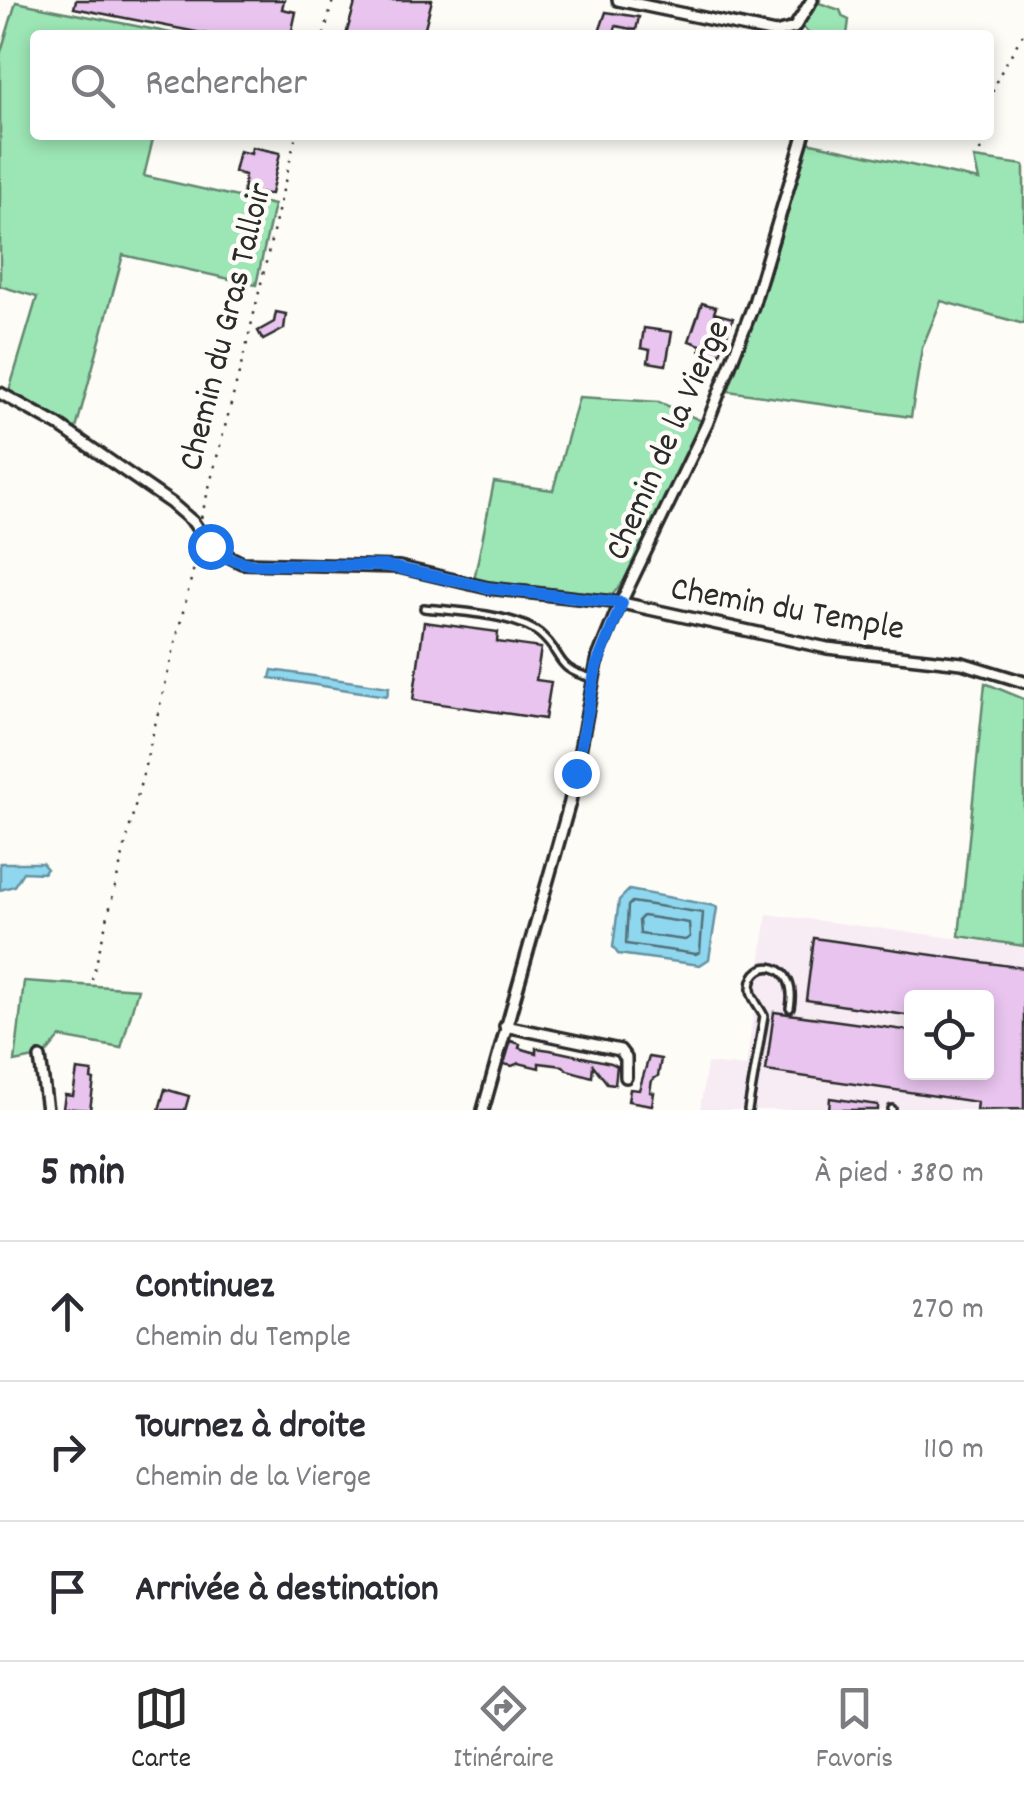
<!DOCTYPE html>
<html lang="fr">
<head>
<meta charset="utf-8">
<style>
  body { margin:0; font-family:Dekko,sans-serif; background:#f2f2f3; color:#2b2b33 }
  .controls { position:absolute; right:30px; bottom:30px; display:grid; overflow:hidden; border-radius:10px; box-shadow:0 5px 15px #0003 }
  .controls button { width:90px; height:90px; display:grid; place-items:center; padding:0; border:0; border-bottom:2px solid #e1e1e2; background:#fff; color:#2b2b33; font:50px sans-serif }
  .stop { position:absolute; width:30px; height:30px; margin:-22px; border:8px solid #1a73e8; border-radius:50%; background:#fff }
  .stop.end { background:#1a73e8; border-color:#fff; box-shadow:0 2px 10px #0008 }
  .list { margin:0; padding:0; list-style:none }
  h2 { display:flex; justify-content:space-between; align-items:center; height:130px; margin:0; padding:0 40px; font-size:42px }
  h2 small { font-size:32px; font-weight:400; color:#7c7c81 }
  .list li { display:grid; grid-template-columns:65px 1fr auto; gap:30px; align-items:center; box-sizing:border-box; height:140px; padding:0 40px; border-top:2px solid #e1e1e2 }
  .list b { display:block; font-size:38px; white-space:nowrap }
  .list p { margin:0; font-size:32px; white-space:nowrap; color:#7c7c81 }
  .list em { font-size:32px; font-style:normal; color:#7c7c81 }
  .icon { flex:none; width:55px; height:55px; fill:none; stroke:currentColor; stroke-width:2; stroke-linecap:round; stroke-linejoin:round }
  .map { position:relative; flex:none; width:1024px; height:1110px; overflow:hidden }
  .search { position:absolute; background:#fff; box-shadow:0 5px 15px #0003; left:30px; right:30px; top:30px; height:110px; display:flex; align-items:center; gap:25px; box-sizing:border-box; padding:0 35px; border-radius:10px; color:#7c7c81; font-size:38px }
  .sheet { height:550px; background:#fff }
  nav { display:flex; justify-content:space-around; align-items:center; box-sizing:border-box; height:140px; border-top:2px solid #e1e1e2; background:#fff; font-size:28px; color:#7c7c81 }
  nav a { display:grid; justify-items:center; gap:5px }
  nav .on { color:#2b2b2b }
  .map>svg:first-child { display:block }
</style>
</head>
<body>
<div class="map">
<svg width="1024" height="1110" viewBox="0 0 1024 1110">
  <rect width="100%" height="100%" fill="#fdfcf7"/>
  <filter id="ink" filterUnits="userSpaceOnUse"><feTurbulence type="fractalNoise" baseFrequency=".01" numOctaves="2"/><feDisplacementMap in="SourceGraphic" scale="20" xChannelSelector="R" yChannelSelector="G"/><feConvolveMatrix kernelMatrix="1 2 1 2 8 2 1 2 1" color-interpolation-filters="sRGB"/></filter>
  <g filter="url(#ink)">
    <path fill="#f7ebf4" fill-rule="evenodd" d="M767 914 1024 947V1110H700L707 1063 746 1067ZM912 998H986V1072H912Z"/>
    <g fill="#9ce5b4" stroke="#648870" stroke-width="2.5">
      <polygon points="808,0 820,0 819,3 840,10 843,17 849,20 847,35 810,35 796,20"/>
      <polygon points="16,2 181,35 35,35 35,135 154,135 144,176 274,205 256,285 123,255 76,429 9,391 37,297 0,286 0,55"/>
      <polygon points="807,142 979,180 974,158 1024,165 1024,324 941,301 922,348 911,417 728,391 769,278"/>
      <polygon points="579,397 659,402 702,421 625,580 612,595 474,580 494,482 553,490"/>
      <polygon points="985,683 1024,699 1024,946 959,936"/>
      <polygon points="24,981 138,989 121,1048 60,1037 44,1056 15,1062"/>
    </g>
    <g fill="#8ed7ef" stroke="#6692a1" stroke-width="2.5">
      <polygon points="272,670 389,687 387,696 270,678"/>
      <polygon points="0,863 42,863 47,869 43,873 23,872 14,886 0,890"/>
      <polygon points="629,890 715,906 717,908 709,959 700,965 618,954 613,947 619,900"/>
    </g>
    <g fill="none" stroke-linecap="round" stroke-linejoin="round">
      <g stroke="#537079" stroke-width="2.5">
        <polygon points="632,902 703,913 700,952 696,954 626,944 628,906"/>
        <polygon points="643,916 689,923 690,937 685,940 640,934 639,920"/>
      </g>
    </g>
    <g fill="#e8c4ee" stroke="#2b2b2b" stroke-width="2.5">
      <polygon points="76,0 284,0 282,9 296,12 291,35 212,35 74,8"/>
      <polygon points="356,0 432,0 423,35 346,35"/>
      <polygon points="606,12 639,17 636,30 616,26 614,33 598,35"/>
      <polygon points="252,147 280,153 271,194 243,193 245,175 234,172 239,151 251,154"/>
      <polygon points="702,303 716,307 714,313 733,318 719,356 700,351 701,345 689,341"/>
      <polygon points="276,312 286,314 284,329 263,340 258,331 274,322"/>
      <polygon points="644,328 672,332 666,365 648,362 650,350 641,348"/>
      <polygon points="424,622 498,632 497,642 541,648 536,680 551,682 545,719 413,700"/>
      <polygon points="814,938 1024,968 1024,1109 976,1110 977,1102 766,1071 774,1012 912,1031 912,1072 986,1072 986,998 912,998 912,1016 806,1000"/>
      <polygon points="511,1041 520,1044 519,1048 536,1053 536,1048 550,1050 611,1063 617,1066 615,1084 607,1083 593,1065 592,1077 567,1070 563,1066 539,1063 539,1068 519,1063 512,1066 504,1064"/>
      <polygon points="649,1057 661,1059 658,1076 652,1080 650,1092 654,1093 652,1105 628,1101 630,1089 639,1090"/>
      <polygon points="77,1070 92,1072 91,1079 94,1080 90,1110 63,1108 65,1095 73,1096"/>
      <polygon points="165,1089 189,1096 185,1110 159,1110"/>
      <polygon points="830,1098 878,1105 878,1110 829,1110"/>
    </g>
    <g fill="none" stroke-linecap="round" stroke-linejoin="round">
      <g stroke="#2b2b2b" stroke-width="12">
        <g id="service">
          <path d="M424 608C456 611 515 614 540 634 565 655 553 669 593 678"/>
          <path d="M748 1110 764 1016C760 1007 750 997 751 987 753 956 799 961 790 1008"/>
          <polyline points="892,1110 892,1109"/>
        </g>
      </g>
      <g stroke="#2b2b2b" stroke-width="16">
        <g id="minor">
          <polyline points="618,0 775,33 794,28 812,0"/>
          <polyline points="0,393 58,425 171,503 193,522 210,547 242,563 399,567 488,588 622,603 827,648 962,663 1024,682"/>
          <polyline points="505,1026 620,1050 626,1058 626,1077"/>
          <polyline points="40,1058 47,1110"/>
          <polyline points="483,1110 570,802 598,657 616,613 707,424 753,306 804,135"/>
        </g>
      </g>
      <g stroke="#2b2b2b" stroke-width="2.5" stroke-dasharray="2.5 8" stroke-linecap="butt">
        <polyline points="324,35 333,0"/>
        <polyline points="989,102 997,79 1024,32"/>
        <polyline points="980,152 983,135"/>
        <polyline points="201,518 247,343 296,135"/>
        <polyline points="92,980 199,547"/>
      </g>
      <use href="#service" stroke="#fdfcf7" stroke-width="5"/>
      <use href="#minor" stroke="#fdfcf7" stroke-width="9"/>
    </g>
  </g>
  <g fill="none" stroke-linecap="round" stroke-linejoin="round" filter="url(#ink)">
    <polyline stroke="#1a73e8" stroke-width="12" points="210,546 228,558 249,564 388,566 488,588 622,603 596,667 576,773"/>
  </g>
  <g text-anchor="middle" stroke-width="9" stroke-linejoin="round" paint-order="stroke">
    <g font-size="35" fill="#2b2b2b" stroke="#fdfcf7">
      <text transform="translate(223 326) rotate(-76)" y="12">Chemin du Gras Talloir</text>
      <text transform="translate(665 439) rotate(-66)" y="12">Chemin de la Vierge</text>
      <text transform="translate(788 606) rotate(10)" y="12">Chemin du Temple</text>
    </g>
  </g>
</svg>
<div class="controls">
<button><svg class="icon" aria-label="locate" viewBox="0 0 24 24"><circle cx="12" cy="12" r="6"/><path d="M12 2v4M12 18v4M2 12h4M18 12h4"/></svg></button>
</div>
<div class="stop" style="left:210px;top:546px"></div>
<div class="stop end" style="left:576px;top:773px"></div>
<div class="search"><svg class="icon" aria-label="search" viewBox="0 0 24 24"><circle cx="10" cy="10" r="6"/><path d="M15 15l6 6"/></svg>Rechercher</div>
</div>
<section class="sheet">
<h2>5 min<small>À pied · 380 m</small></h2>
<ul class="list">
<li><svg class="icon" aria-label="ahead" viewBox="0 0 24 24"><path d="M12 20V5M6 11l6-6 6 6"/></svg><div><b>Continuez</b><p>Chemin du Temple</p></div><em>270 m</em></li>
<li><svg class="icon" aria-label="right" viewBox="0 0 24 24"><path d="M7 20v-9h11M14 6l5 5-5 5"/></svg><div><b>Tournez à droite</b><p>Chemin de la Vierge</p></div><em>110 m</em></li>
<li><svg class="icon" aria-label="arrive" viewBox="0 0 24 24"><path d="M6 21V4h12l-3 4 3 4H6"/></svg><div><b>Arrivée à destination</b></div></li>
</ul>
</section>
<nav>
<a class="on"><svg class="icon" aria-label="map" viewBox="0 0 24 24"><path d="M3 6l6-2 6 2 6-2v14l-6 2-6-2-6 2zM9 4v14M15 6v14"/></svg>Carte</a>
<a><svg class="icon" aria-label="directions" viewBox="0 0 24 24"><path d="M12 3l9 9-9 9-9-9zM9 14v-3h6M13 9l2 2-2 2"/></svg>Itinéraire</a>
<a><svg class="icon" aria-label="saved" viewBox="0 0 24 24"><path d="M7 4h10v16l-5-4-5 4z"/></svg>Favoris</a>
</nav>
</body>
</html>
